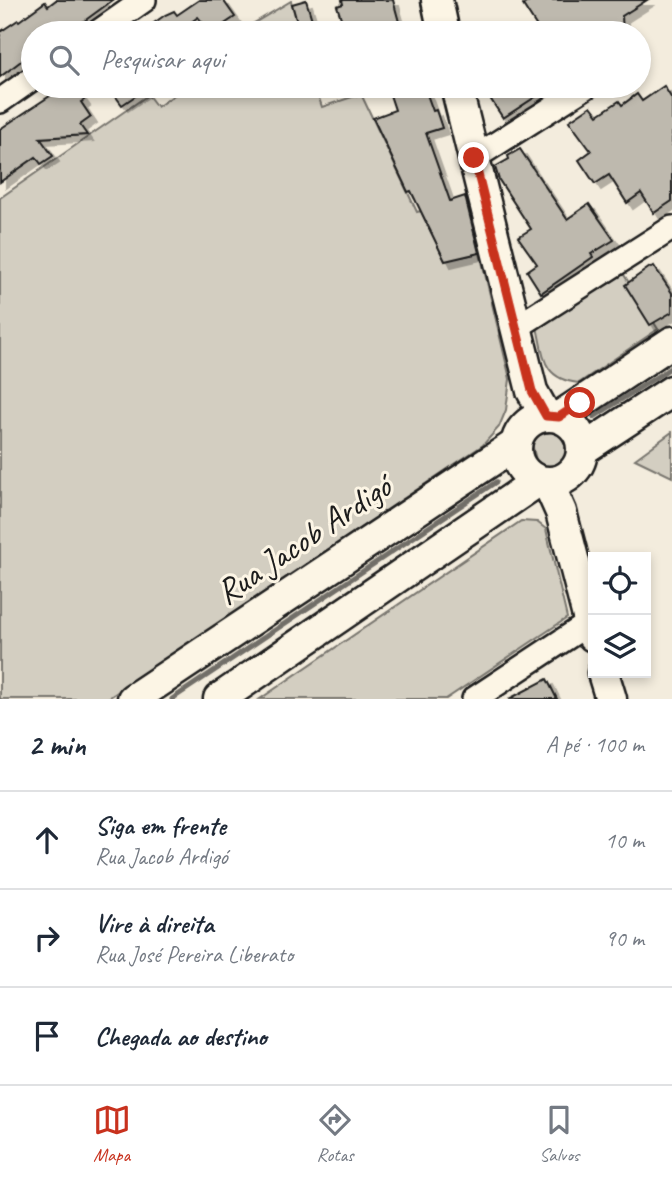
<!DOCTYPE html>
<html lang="pt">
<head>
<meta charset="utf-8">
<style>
  body { margin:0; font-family:Caveat,sans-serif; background:#f2f2f3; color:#1f2937 }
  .controls { position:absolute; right:21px; bottom:21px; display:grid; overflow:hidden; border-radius:0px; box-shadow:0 4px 10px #0003 }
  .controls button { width:63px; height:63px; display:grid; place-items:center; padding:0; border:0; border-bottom:2px solid #e0e1e3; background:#fff; color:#1f2937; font:35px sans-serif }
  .stop { position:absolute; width:21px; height:21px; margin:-16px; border:5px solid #c8321e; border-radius:50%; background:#fff }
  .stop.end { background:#c8321e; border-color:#fff; box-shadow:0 2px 7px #0008 }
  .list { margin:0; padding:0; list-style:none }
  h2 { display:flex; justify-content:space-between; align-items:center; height:91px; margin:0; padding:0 28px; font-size:30px }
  h2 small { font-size:23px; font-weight:400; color:#747a83 }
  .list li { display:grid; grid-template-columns:46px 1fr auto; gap:21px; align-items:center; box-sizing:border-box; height:98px; padding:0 28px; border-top:2px solid #e0e1e3 }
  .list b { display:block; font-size:26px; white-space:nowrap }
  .list p { margin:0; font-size:23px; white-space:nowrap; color:#747a83 }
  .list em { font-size:23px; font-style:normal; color:#747a83 }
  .icon { flex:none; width:38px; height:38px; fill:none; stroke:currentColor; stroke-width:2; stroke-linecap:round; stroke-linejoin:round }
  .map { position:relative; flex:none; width:672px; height:699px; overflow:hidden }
  .search { position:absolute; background:#fff; box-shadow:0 4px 10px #0003; left:21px; right:21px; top:21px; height:77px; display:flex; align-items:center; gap:18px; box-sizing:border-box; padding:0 24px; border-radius:38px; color:#747a83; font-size:26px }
  .sheet { height:385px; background:#fff }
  nav { display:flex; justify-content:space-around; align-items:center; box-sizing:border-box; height:98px; border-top:2px solid #e0e1e3; background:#fff; font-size:19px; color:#747a83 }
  nav a { display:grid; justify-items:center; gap:4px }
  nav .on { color:#c8321e }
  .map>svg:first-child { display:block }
</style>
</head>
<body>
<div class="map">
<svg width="672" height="699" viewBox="0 0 672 699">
  <defs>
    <filter id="shadow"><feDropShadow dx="6" dy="6" stdDeviation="0" flood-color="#0004"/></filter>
  </defs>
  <rect width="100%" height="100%" fill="#f3ecdd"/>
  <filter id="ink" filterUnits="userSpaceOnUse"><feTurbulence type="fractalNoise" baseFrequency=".0143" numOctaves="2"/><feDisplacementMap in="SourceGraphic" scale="14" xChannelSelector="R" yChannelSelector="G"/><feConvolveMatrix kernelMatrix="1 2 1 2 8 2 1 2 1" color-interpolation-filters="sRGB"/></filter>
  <g filter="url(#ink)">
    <g fill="#d3cec1" stroke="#78756e" stroke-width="2">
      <polygon points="291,1 300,33 238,33 244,29"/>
      <polygon points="177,86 315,86 322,107 361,94 417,212 421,211 445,260 480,253 510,379 506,410 499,427 483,445 107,699 0,699 0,198 148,95 157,107 180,91"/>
      <path d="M621 270 658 329 579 383C542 379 544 357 537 327Z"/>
      <polygon points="537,425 562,427 567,455 568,471 554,478 538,468 529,432 533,427"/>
      <polygon points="672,432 672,477 635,459"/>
      <polygon points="521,521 537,522 546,529 567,618 446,699 260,699"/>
    </g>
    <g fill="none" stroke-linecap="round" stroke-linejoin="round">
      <g stroke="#716e68" stroke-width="5">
        <polyline points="594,417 672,367"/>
        <polyline points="172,699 496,482"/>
      </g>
    </g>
    <g fill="#beb9ae" stroke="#1c1c1c" stroke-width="2" filter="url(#shadow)">
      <polygon points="56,0 113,0 72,30 66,23 51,33 33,33 33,52 0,77 0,32 18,20 19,21 45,2 48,6"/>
      <polygon points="199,0 223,0 235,17 211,33 198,17 176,33 140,33 165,15 174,11 177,15"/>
      <polygon points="306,0 316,33 300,33 292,4"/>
      <polygon points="342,0 393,0 402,33 346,33 337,6 343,4"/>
      <polygon points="531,0 647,0 622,16 623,33 541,33 523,5"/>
      <polygon points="65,86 74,86 84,100 81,102 91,117 80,125 87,135 40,138 53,156 41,164 36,157 0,182 0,129"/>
      <polygon points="108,86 150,86 122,105"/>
      <polygon points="387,86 424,86 433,111 436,110 442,128 426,133 450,201 465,196 479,253 445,261 411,191 408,192 373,118 395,110"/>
      <polygon points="482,86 552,86 503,118"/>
      <polygon points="664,86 672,99 672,201 654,213 641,193 627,203 609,175 595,184 579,160 591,151 569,121 591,106 598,115 619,101 622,105 637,94 642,101"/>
      <polygon points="520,149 567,219 589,204 614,240 591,254 593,257 541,293 527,271 537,264 518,237 531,229 499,180 495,167 509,159 508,156"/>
      <polygon points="654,266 672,293 672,312 650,325 625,285 650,267 651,268"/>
      <polygon points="547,679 557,699 509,699"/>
    </g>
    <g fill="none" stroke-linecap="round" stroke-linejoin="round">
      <g stroke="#1c1c1c" stroke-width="28">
        <g id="minor">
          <polyline points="97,33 144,0"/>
          <polyline points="0,101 33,78"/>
          <polyline points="474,158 587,86"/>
          <polyline points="517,327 672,228"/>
          <polyline points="474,699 589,623"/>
        </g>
      </g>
      <g stroke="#1c1c1c" stroke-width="35">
        <g id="major">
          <polyline points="437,0 444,33"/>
          <polyline points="456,86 532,391 546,416"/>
          <circle cx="549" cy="449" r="33"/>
          <polyline points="559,417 672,342"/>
          <polyline points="582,450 672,391"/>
          <polyline points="548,483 561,512 593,636"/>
          <polyline points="603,673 611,699"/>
          <polyline points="133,699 516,444"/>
          <polyline points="219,699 538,481"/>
        </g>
      </g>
      <use href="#minor" stroke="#fcf5e5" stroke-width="23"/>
      <use href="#major" stroke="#fcf5e5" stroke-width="30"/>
    </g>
  </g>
  <g fill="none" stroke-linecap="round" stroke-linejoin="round" filter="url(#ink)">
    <polyline stroke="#c8321e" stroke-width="9" points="474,158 532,391 546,416 559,417 580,403"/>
  </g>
  <g text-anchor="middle" stroke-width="6" stroke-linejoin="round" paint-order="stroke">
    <g font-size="35" fill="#1c1c1c" stroke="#fcf5e5">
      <text transform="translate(303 539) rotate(-34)" y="12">Rua Jacob Ardigó</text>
    </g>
  </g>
</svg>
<div class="controls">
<button><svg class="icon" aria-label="locate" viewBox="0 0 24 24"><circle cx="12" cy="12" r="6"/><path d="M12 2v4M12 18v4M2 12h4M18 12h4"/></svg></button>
<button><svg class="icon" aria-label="layers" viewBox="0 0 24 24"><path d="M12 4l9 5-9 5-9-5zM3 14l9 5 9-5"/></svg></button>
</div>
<div class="stop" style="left:580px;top:403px"></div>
<div class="stop end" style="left:474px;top:158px"></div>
<div class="search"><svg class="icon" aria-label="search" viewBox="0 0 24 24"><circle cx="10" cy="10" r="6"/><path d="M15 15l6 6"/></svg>Pesquisar aqui</div>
</div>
<section class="sheet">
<h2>2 min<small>A pé · 100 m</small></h2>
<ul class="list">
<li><svg class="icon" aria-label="ahead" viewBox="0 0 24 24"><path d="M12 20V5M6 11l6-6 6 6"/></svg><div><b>Siga em frente</b><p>Rua Jacob Ardigó</p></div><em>10 m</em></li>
<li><svg class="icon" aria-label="right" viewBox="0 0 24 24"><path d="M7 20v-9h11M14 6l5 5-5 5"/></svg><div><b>Vire à direita</b><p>Rua José Pereira Liberato</p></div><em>90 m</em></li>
<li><svg class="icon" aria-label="arrive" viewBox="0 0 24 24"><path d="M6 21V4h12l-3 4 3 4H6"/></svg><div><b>Chegada ao destino</b></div></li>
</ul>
</section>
<nav>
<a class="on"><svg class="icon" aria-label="map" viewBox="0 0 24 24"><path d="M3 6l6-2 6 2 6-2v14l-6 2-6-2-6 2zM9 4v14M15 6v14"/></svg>Mapa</a>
<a><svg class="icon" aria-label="directions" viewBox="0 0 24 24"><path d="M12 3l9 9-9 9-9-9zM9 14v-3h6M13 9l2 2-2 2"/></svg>Rotas</a>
<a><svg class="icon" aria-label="saved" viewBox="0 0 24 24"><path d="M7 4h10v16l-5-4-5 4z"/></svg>Salvos</a>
</nav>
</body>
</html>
